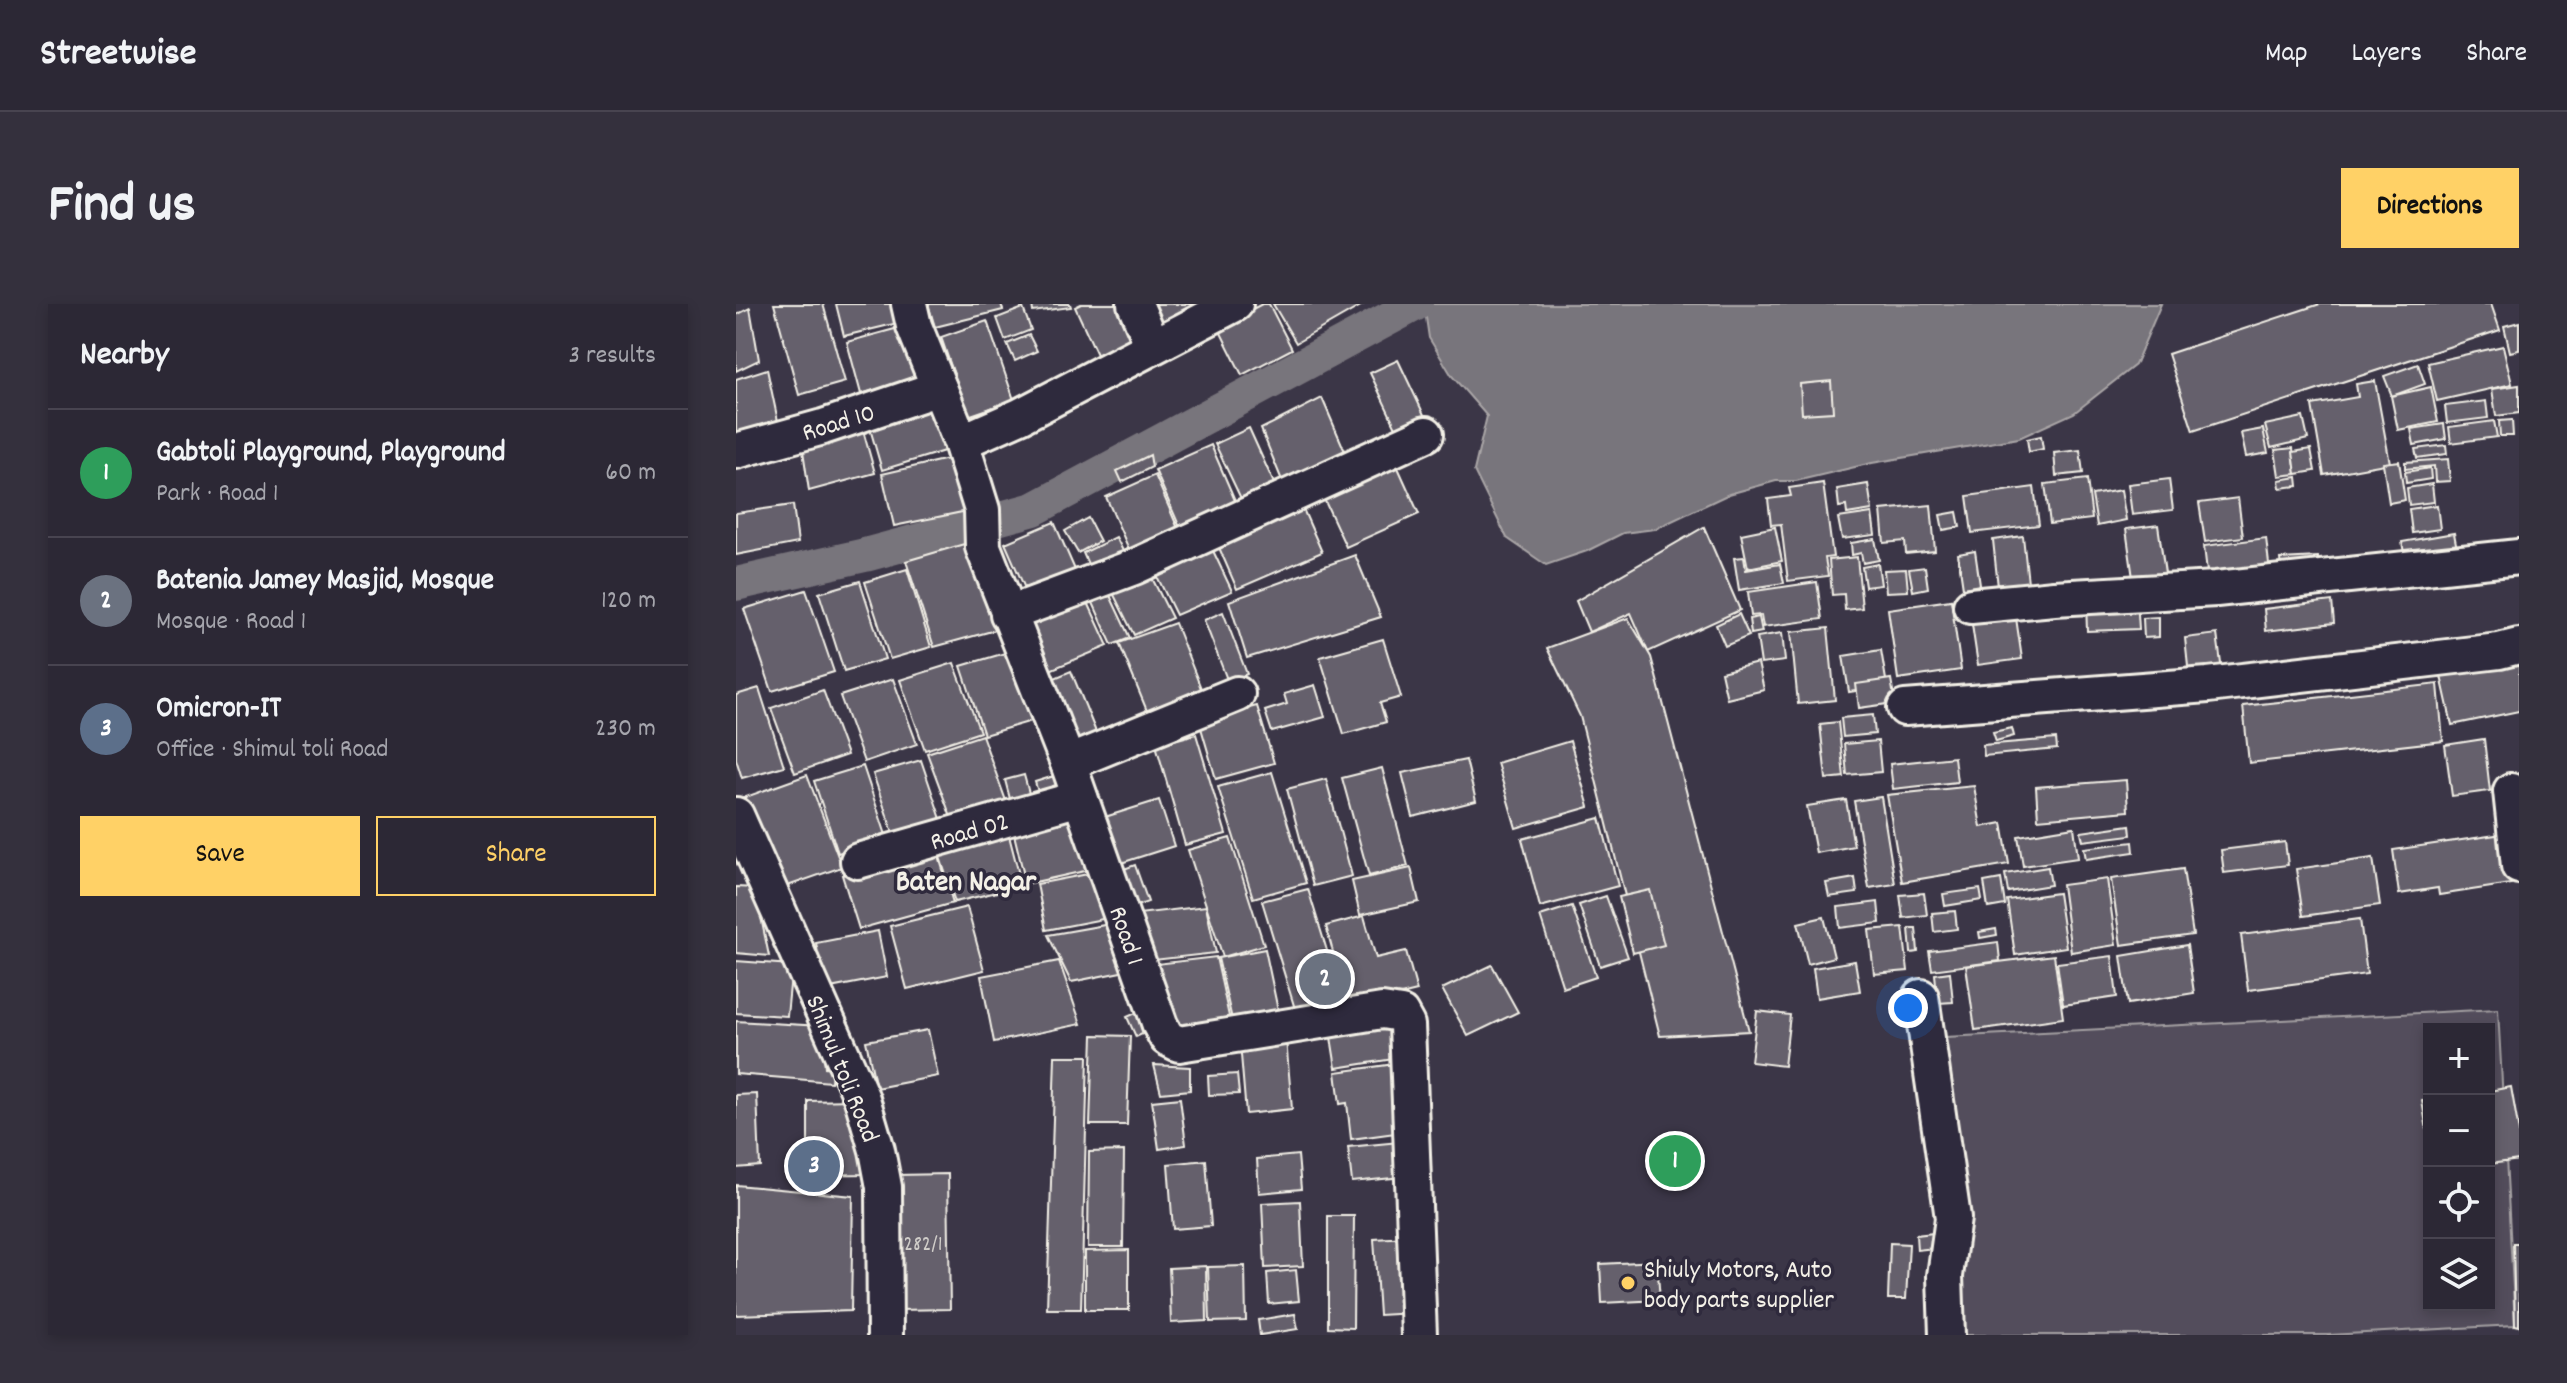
<!DOCTYPE html>
<html lang="en">
<head>
<meta charset="utf-8">
<style>
  body { margin:0; font-family:Dekko,sans-serif; background:#34303d; color:#f1f3f6 }
  .controls { position:absolute; right:24px; bottom:24px; display:grid; overflow:hidden; border-radius:0px; box-shadow:0 4px 12px #0003 }
  .controls button { width:72px; height:72px; display:grid; place-items:center; padding:0; border:0; border-bottom:2px solid #484450; background:#2c2835; color:#f1f3f6; font:40px sans-serif }
  .you { position:absolute; left:1172px; top:704px; width:28px; height:28px; margin:-20px; border:6px solid #fff; border-radius:50%; background:#1a73e8; box-shadow:0 0 0 12px #1a73e833 }
  .badge { display:grid; place-items:center; width:52px; height:52px; border-radius:50%; background:#ffd166; color:#fff; font-size:26px; font-weight:700 }
  .pin { position:absolute; translate:-50% -50%; border:4px solid #fff; box-shadow:0 2px 8px #0006 }
  .list { margin:0; padding:0; list-style:none }
  h2 { display:flex; justify-content:space-between; align-items:center; height:104px; margin:0; padding:0 32px; font-size:34px }
  h2 small { font-size:26px; font-weight:400; color:#a6a6ad }
  .list li { display:grid; grid-template-columns:52px 1fr auto; gap:24px; align-items:center; box-sizing:border-box; height:128px; padding:0 32px; border-top:2px solid #484450 }
  .list b { display:block; font-size:30px; white-space:nowrap }
  .list p { margin:0; font-size:26px; white-space:nowrap; color:#a6a6ad }
  .list em { font-size:26px; font-style:normal; color:#a6a6ad }
  .actions { display:flex; gap:16px; padding:24px 32px }
  .actions a { flex:1; padding:18px 0; border:2px solid #ffd166; border-radius:0px; text-align:center; font-size:28px; color:#ffd166 }
  .actions .main { background:#ffd166; color:#111 }
  .icon { flex:none; width:44px; height:44px; fill:none; stroke:currentColor; stroke-width:2; stroke-linecap:round; stroke-linejoin:round }
  .map { position:relative; flex:none; width:1783px; height:1031px; overflow:hidden; border-radius:0px }
  header { display:flex; align-items:center; gap:48px; box-sizing:border-box; height:112px; padding:0 40px; background:#2c2835; border-bottom:2px solid #484450 }
  header strong { font-size:38px }
  nav { display:flex; gap:44px; margin-inline-start:auto; font-size:28px }
  .intro { display:flex; align-items:center; justify-content:space-between; box-sizing:border-box; height:192px; padding:0 48px }
  h1 { margin:0; font-size:56px }
  .button { padding:20px 36px; border-radius:0px; background:#ffd166; color:#111; font-size:28px; font-weight:700 }
  main { display:flex; gap:48px; padding:0 48px }
  aside { flex:1; background:#2c2835; border-radius:0px; box-shadow:0 4px 12px #0003 }
  .map>svg:first-child { display:block }
</style>
</head>
<body>
<header>
<strong>Streetwise</strong>
<nav><a>Map</a><a>Layers</a><a>Share</a></nav>
</header>
<div class="intro"><h1>Find us</h1><a class="button">Directions</a></div>
<main>
<aside>
<h2>Nearby<small>3 results</small></h2>
<ul class="list">
<li><span class="badge" style="background:#2e9e5b">1</span><div><b>Gabtoli Playground, Playground</b><p>Park · Road 1</p></div><em>60 m</em></li>
<li><span class="badge" style="background:#6b7280">2</span><div><b>Batenia Jamey Masjid, Mosque</b><p>Mosque · Road 1</p></div><em>120 m</em></li>
<li><span class="badge" style="background:#5c6f8a">3</span><div><b>Omicron-IT</b><p>Office · Shimul toli Road</p></div><em>230 m</em></li>
</ul>
<div class="actions"><a class="main">Save</a><a>Share</a></div>
</aside>
<div class="map">
<svg width="1783" height="1031" viewBox="0 0 1783 1031">
  <rect width="100%" height="100%" fill="#3b3647"/>
  <filter id="ink" filterUnits="userSpaceOnUse"><feTurbulence type="fractalNoise" baseFrequency=".0125" numOctaves="2"/><feDisplacementMap in="SourceGraphic" scale="16" xChannelSelector="R" yChannelSelector="G"/><feConvolveMatrix kernelMatrix="1 2 1 2 8 2 1 2 1" color-interpolation-filters="sRGB"/></filter>
  <g filter="url(#ink)">
    <path fill="#534e5c" stroke="#a4a0a2" stroke-width="2" fill-rule="evenodd" d="M1762 705 1779 1021 1592 1031H1205L1190 734ZM1693 725H1753V1001H1693Z"/>
    <polygon fill="#78747b" stroke="#aaa6a7" stroke-width="2" points="688,0 1425,0 1399,61 1338,109 1283,134 1136,159 1060,177 1040,177 993,190 919,225 887,229 851,247 810,261 771,234 738,167 751,112 716,72 693,34"/>
    <g fill="none" stroke-linecap="round" stroke-linejoin="round">
      <polyline stroke="#78747b" stroke-width="34" points="0,280 129,251 298,205 680,0"/>
    </g>
    <g fill="#65616c" stroke="#f4f1e8" stroke-width="2">
      <polygon points="38,0 87,0 109,78 63,91"/>
      <polygon points="100,0 161,0 166,18 108,32"/>
      <polygon points="192,0 265,0 267,6 199,23"/>
      <polygon points="296,0 334,0 335,3 297,8"/>
      <polygon points="345,0 389,0 405,36 363,55 339,3"/>
      <polygon points="409,0 466,0 467,3 416,20"/>
      <polygon points="526,0 533,0 556,45 506,71 482,23"/>
      <polygon points="537,0 628,0 560,39"/>
      <polygon points="1584,0 1755,0 1764,26 1457,127 1432,50"/>
      <polygon points="14,4 23,56 0,67 0,11"/>
      <polygon points="287,4 295,26 269,36 261,14"/>
      <polygon points="251,17 278,96 232,112 205,33"/>
      <polygon points="1783,18 1783,46 1774,48 1768,22"/>
      <polygon points="166,23 181,74 125,90 111,38"/>
      <polygon points="293,31 301,47 279,57 271,40"/>
      <polygon points="1767,42 1776,80 1701,97 1692,59"/>
      <polygon points="662,56 691,117 663,130 634,69"/>
      <polygon points="1682,60 1689,80 1656,92 1648,72"/>
      <polygon points="31,65 43,122 0,131 0,75"/>
      <polygon points="1095,77 1097,108 1066,110 1064,80"/>
      <polygon points="1639,77 1654,159 1588,171 1576,101 1622,93 1620,80"/>
      <polygon points="1783,81 1783,109 1760,112 1756,85"/>
      <polygon points="1695,83 1702,118 1662,126 1655,92"/>
      <polygon points="586,94 611,152 547,179 525,125"/>
      <polygon points="1750,97 1752,114 1711,119 1709,102"/>
      <polygon points="193,102 208,147 146,166 133,121"/>
      <polygon points="1567,113 1572,135 1535,144 1529,121"/>
      <polygon points="1776,116 1777,132 1764,132 1763,117"/>
      <polygon points="1758,117 1761,133 1715,139 1713,123"/>
      <polygon points="1708,120 1710,135 1678,141 1675,125"/>
      <polygon points="126,123 139,169 73,187 66,140"/>
      <polygon points="513,124 541,186 508,201 479,140"/>
      <polygon points="1527,125 1532,149 1510,153 1505,129"/>
      <polygon points="1305,132 1307,145 1293,148 1291,135"/>
      <polygon points="475,141 501,201 445,226 419,166"/>
      <polygon points="1710,141 1711,150 1681,154 1679,145"/>
      <polygon points="1557,144 1560,170 1543,172 1539,146"/>
      <polygon points="1575,145 1579,167 1560,170 1557,148"/>
      <polygon points="1344,146 1347,169 1320,172 1318,149"/>
      <polygon points="414,151 416,163 386,178 381,167"/>
      <polygon points="216,154 232,202 226,208 158,222 146,170"/>
      <polygon points="1712,155 1714,177 1699,178 1698,162 1669,165 1669,158"/>
      <polygon points="1663,157 1669,196 1653,199 1647,159"/>
      <polygon points="660,159 683,210 610,243 587,193"/>
      <polygon points="1694,164 1695,175 1670,179 1669,168"/>
      <polygon points="419,171 444,229 395,250 370,193"/>
      <polygon points="1561,173 1562,182 1544,184 1543,176"/>
      <polygon points="1351,175 1356,215 1314,220 1309,180"/>
      <polygon points="1433,175 1437,206 1396,211 1392,180"/>
      <polygon points="1087,179 1097,253 1089,254 1092,272 1052,277 1045,220 1035,221 1032,195 1055,192 1053,184"/>
      <polygon points="1132,180 1136,206 1111,210 1110,202 1103,203 1101,185"/>
      <polygon points="1696,180 1698,198 1673,201 1671,184"/>
      <polygon points="1298,183 1303,221 1236,229 1231,192"/>
      <polygon points="1385,186 1390,216 1361,222 1356,191"/>
      <polygon points="1502,194 1507,233 1469,238 1463,199"/>
      <polygon points="563,196 586,248 501,285 478,232"/>
      <polygon points="57,201 62,239 0,251 0,209"/>
      <polygon points="1195,201 1199,247 1170,250 1169,237 1148,239 1145,206"/>
      <polygon points="1701,201 1704,225 1676,229 1673,205"/>
      <polygon points="1221,208 1224,223 1207,226 1204,211"/>
      <polygon points="1136,209 1139,231 1106,235 1102,214"/>
      <polygon points="352,214 364,237 342,249 329,227"/>
      <polygon points="318,218 343,275 294,296 269,239"/>
      <polygon points="1422,221 1429,269 1397,274 1390,225"/>
      <polygon points="968,223 1004,306 912,348 895,309 853,328 840,297"/>
      <polygon points="1039,223 1046,257 1012,264 1005,230"/>
      <polygon points="1718,229 1723,256 1671,265 1666,238"/>
      <polygon points="1287,232 1292,279 1262,283 1257,236"/>
      <polygon points="380,233 389,251 355,267 347,249"/>
      <polygon points="1530,234 1535,277 1473,285 1468,242"/>
      <polygon points="1139,235 1143,256 1127,259 1125,249 1116,251 1115,239"/>
      <polygon points="472,236 496,287 440,311 415,260"/>
      <polygon points="235,238 263,325 198,343 170,257"/>
      <polygon points="1239,247 1244,281 1227,284 1222,250"/>
      <polygon points="619,251 645,313 511,354 493,297"/>
      <polygon points="1008,253 1010,266 1044,260 1048,279 1003,286 998,254"/>
      <polygon points="1121,253 1126,304 1109,306 1108,290 1096,291 1093,256"/>
      <polygon points="1582,253 1583,270 1546,273 1544,255"/>
      <polygon points="1142,260 1145,281 1129,283 1126,263"/>
      <polygon points="1189,263 1192,284 1177,287 1173,265"/>
      <polygon points="171,265 195,343 154,355 129,278"/>
      <polygon points="1170,265 1172,287 1150,288 1148,266"/>
      <polygon points="412,266 436,314 398,331 374,283"/>
      <polygon points="124,277 149,355 108,367 83,289"/>
      <polygon points="1081,278 1086,315 1027,323 1025,311 1015,312 1012,288"/>
      <polygon points="371,285 394,334 376,341 354,292"/>
      <polygon points="70,286 98,368 36,387 8,305"/>
      <polygon points="350,294 372,342 314,366 292,318"/>
      <polygon points="1401,295 1403,325 1351,327 1350,298"/>
      <polygon points="1215,296 1225,366 1162,375 1152,305"/>
      <polygon points="1596,297 1598,319 1530,327 1528,305"/>
      <polygon points="1279,307 1286,355 1242,361 1235,314"/>
      <polygon points="487,308 511,370 492,378 468,316"/>
      <polygon points="1003,310 1013,332 989,342 980,321"/>
      <polygon points="1023,313 1026,328 1015,330 1013,315"/>
      <polygon points="1423,313 1423,333 1408,334 1407,314"/>
      <polygon points="892,314 915,353 1013,727 924,732 844,412 811,344"/>
      <polygon points="439,319 466,387 411,407 383,339"/>
      <polygon points="1092,324 1099,396 1062,400 1055,328"/>
      <polygon points="1046,329 1049,357 1025,360 1021,333"/>
      <polygon points="1481,330 1486,367 1453,372 1449,334"/>
      <polygon points="647,335 665,393 644,399 650,418 608,430 584,353"/>
      <polygon points="1145,346 1151,382 1113,388 1107,352"/>
      <polygon points="276,347 299,416 248,431 225,362"/>
      <polygon points="1783,356 1783,407 1716,421 1705,372"/>
      <polygon points="218,359 244,428 189,446 164,376"/>
      <polygon points="1022,359 1028,386 991,395 985,368"/>
      <polygon points="335,367 362,433 336,444 309,378"/>
      <polygon points="157,375 181,440 128,458 104,392"/>
      <polygon points="1155,375 1159,399 1123,404 1120,380"/>
      <polygon points="1702,380 1707,437 1513,459 1507,402"/>
      <polygon points="579,381 589,413 536,428 529,407 551,400 548,390"/>
      <polygon points="23,384 48,462 6,474 0,455 0,391"/>
      <polygon points="87,386 111,451 59,469 35,404"/>
      <polygon points="521,402 538,459 480,475 463,417"/>
      <polygon points="1137,411 1139,430 1107,433 1105,414"/>
      <polygon points="1102,418 1108,473 1090,475 1084,420"/>
      <polygon points="1276,424 1278,432 1260,437 1257,428"/>
      <polygon points="460,430 490,530 449,541 420,441"/>
      <polygon points="246,431 273,505 216,516 191,449"/>
      <polygon points="1320,435 1321,445 1248,452 1247,441"/>
      <polygon points="1748,435 1754,487 1716,492 1709,441"/>
      <polygon points="834,437 853,503 780,524 761,459"/>
      <polygon points="1142,437 1145,468 1111,471 1108,440"/>
      <polygon points="1218,453 1221,478 1157,485 1154,460"/>
      <polygon points="185,456 205,515 157,529 137,470"/>
      <polygon points="730,456 740,497 677,513 666,469"/>
      <polygon points="127,462 151,534 102,549 78,477"/>
      <polygon points="646,464 672,562 633,572 606,474"/>
      <polygon points="331,468 338,491 306,501 299,478"/>
      <polygon points="536,468 570,579 517,594 482,483"/>
      <polygon points="71,471 106,563 43,585 7,494"/>
      <polygon points="288,471 297,504 278,510 269,476"/>
      <polygon points="590,475 616,572 577,582 551,485"/>
      <polygon points="1390,476 1392,507 1302,515 1300,483"/>
      <polygon points="1238,482 1245,523 1266,519 1273,560 1166,578 1151,491"/>
      <polygon points="1145,493 1159,580 1133,584 1118,497"/>
      <polygon points="423,496 438,542 385,559 369,513"/>
      <polygon points="1110,496 1118,542 1080,549 1071,502"/>
      <polygon points="339,508 362,564 290,580 276,522"/>
      <polygon points="864,514 882,582 804,603 786,535"/>
      <polygon points="1394,521 1395,531 1347,537 1345,528"/>
      <polygon points="1338,523 1342,554 1287,562 1282,532"/>
      <polygon points="271,524 286,582 219,598 200,541"/>
      <polygon points="1767,530 1775,580 1703,591 1702,584 1663,590 1657,546"/>
      <polygon points="494,534 528,641 487,653 452,546"/>
      <polygon points="1397,538 1398,548 1350,555 1348,544"/>
      <polygon points="1549,538 1552,561 1488,569 1485,546"/>
      <polygon points="201,546 217,599 123,625 106,571"/>
      <polygon points="1637,554 1644,601 1567,612 1560,565"/>
      <polygon points="399,561 412,598 395,604 382,567"/>
      <polygon points="1312,563 1315,581 1272,588 1269,570"/>
      <polygon points="675,564 683,598 624,611 616,577"/>
      <polygon points="1447,565 1457,631 1385,641 1375,575"/>
      <polygon points="362,568 372,614 310,626 301,580"/>
      <polygon points="1119,574 1121,589 1093,593 1090,579"/>
      <polygon points="1265,575 1269,601 1252,604 1248,578"/>
      <polygon points="1371,575 1380,641 1335,648 1326,581"/>
      <polygon points="0,583 19,584 33,652 0,649"/>
      <polygon points="572,585 609,705 563,718 526,597"/>
      <polygon points="1244,585 1246,596 1209,602 1207,590"/>
      <polygon points="914,586 928,641 897,649 883,593"/>
      <polygon points="1188,589 1191,611 1167,614 1164,591"/>
      <polygon points="1322,589 1330,643 1279,651 1271,596"/>
      <polygon points="870,592 892,653 864,662 843,601"/>
      <polygon points="1142,598 1144,619 1104,624 1102,603"/>
      <polygon points="470,602 480,649 418,656 402,610"/>
      <polygon points="836,602 860,673 827,684 804,612"/>
      <polygon points="231,603 248,666 171,685 154,622"/>
      <polygon points="1219,607 1221,625 1198,628 1196,609"/>
      <polygon points="628,612 640,654 670,647 681,687 612,704 590,622"/>
      <polygon points="1088,613 1098,653 1072,660 1062,619"/>
      <polygon points="1624,615 1631,670 1512,686 1505,631"/>
      <polygon points="380,619 395,666 335,678 312,631"/>
      <polygon points="1167,623 1172,667 1138,670 1133,626"/>
      <polygon points="1173,624 1180,624 1182,648 1175,649"/>
      <polygon points="1260,625 1261,631 1244,634 1243,628"/>
      <polygon points="142,627 151,673 89,685 80,639"/>
      <polygon points="1262,638 1264,657 1196,666 1193,647"/>
      <polygon points="1451,641 1458,689 1392,700 1385,652"/>
      <polygon points="529,645 543,711 497,720 482,654"/>
      <polygon points="1318,651 1327,714 1239,726 1230,662"/>
      <polygon points="1376,652 1381,693 1327,701 1321,659"/>
      <polygon points="480,653 494,717 444,727 420,660"/>
      <polygon points="0,657 56,661 51,712 0,709"/>
      <polygon points="323,657 345,720 258,738 245,672"/>
      <polygon points="1119,657 1124,687 1081,694 1077,664"/>
      <polygon points="756,661 782,708 732,732 706,685"/>
      <polygon points="1214,668 1217,698 1202,699 1199,670"/>
      <polygon points="409,705 417,725 400,733 391,713"/>
      <polygon points="1021,707 1054,711 1048,762 1015,758"/>
      <polygon points="0,717 85,722 89,763 96,764 95,778 0,770"/>
      <polygon points="659,717 664,754 600,764 594,727"/>
      <polygon points="192,726 202,772 140,784 130,737"/>
      <polygon points="357,731 394,732 391,821 354,821"/>
      <polygon points="550,735 556,805 510,810 504,739"/>
      <polygon points="319,752 352,752 345,1005 311,1005"/>
      <polygon points="659,760 667,828 615,835 611,799 604,800 600,768"/>
      <polygon points="418,761 454,763 454,786 425,789"/>
      <polygon points="501,770 503,790 473,791 472,772"/>
      <polygon points="1775,783 1783,828 1783,856 1753,860 1753,787"/>
      <polygon points="21,790 24,862 0,864 0,791"/>
      <polygon points="444,794 450,841 423,845 416,797"/>
      <polygon points="117,796 132,870 72,871 72,797"/>
      <polygon points="1693,796 1693,838 1686,797"/>
      <polygon points="663,838 667,873 616,878 612,843"/>
      <polygon points="388,847 387,943 352,943 353,848"/>
      <polygon points="562,851 565,885 523,889 521,855"/>
      <polygon points="470,856 475,922 437,925 432,860"/>
      <polygon points="212,870 214,1005 162,1006 159,871"/>
      <polygon points="0,881 117,892 115,1007 0,1011"/>
      <polygon points="564,897 567,962 529,964 526,899"/>
      <polygon points="592,912 618,912 617,1024 592,1023"/>
      <polygon points="1206,928 1208,943 1181,946 1180,931"/>
      <polygon points="672,933 677,1009 643,1011 638,935"/>
      <polygon points="1154,939 1173,940 1170,995 1152,995"/>
      <polygon points="1777,939 1783,939 1783,1022 1779,1021"/>
      <polygon points="393,946 393,1006 349,1006 349,947"/>
      <polygon points="921,957 924,996 866,999 864,960"/>
      <polygon points="470,962 471,1017 435,1019 433,964"/>
      <polygon points="509,962 510,1017 474,1018 472,963"/>
      <polygon points="560,966 563,997 533,1000 531,969"/>
      <polygon points="559,1010 562,1025 524,1031 522,1016"/>
    </g>
    <g fill="none" stroke-linecap="round" stroke-linejoin="round">
      <g stroke="#f4f1e8" stroke-width="40">
        <g id="minor">
          <polyline points="173,0 178,22 225,138 246,206 247,243 332,459 424,721 431,734 443,740 646,707 665,710 671,721 683,1031"/>
          <polyline points="399,0 417,42"/>
          <polyline points="225,138 284,112 499,0"/>
          <polyline points="0,147 87,123 203,84"/>
          <polyline points="1235,302 1318,294 1480,285 1783,253"/>
          <polyline points="272,310 398,263 690,130"/>
          <polyline points="1169,404 1472,381 1763,347 1783,342"/>
          <polyline points="332,459 501,390"/>
          <polyline points="1775,487 1783,562"/>
          <polyline points="0,511 126,795 141,846 148,883 149,1031"/>
          <polyline points="122,557 344,494"/>
          <polyline points="1185,693 1217,914 1209,972 1211,1031"/>
        </g>
      </g>
      <use href="#minor" stroke="#2f2a3d" stroke-width="34"/>
    </g>
  </g>
  <circle fill="#ffd166" stroke="#2f2a3d" stroke-width="3" cx="892" cy="979" r="8"/>
  <g text-anchor="middle" stroke-width="7" stroke-linejoin="round" paint-order="stroke">
    <g font-size="22" fill="#d0cdc9">
      <text x="187" y="946">282/1</text>
    </g>
    <g font-size="26" fill="#f4f1e8" stroke="#2f2a3d">
      <text transform="translate(102 117) rotate(-17)" y="9">Road 10</text>
      <text transform="translate(233 526) rotate(-16)" y="9">Road 02</text>
      <text transform="translate(392 631) rotate(71)" y="9">Road 1</text>
      <text transform="translate(108 764) rotate(68)" y="9">Shimul toli Road</text>
    </g>
    <g font-size="26" fill="#f4f1e8" stroke="#2f2a3d" text-anchor="start">
      <text x="908" y="973">Shiuly Motors, Auto<tspan x="908" dy="30">body parts supplier</tspan></text>
    </g>
    <g font-size="30" font-weight="bold" fill="#f4f1e8" stroke="#2f2a3d">
      <text x="230" y="586">Baten Nagar</text>
    </g>
  </g>
</svg>
<div class="controls">
<button>+</button>
<button>−</button>
<button><svg class="icon" aria-label="locate" viewBox="0 0 24 24"><circle cx="12" cy="12" r="6"/><path d="M12 2v4M12 18v4M2 12h4M18 12h4"/></svg></button>
<button><svg class="icon" aria-label="layers" viewBox="0 0 24 24"><path d="M12 4l9 5-9 5-9-5zM3 14l9 5 9-5"/></svg></button>
</div>
<div class="you"></div>
<div class="pin badge" style="left:939px;top:857px;background:#2e9e5b">1</div>
<div class="pin badge" style="left:589px;top:675px;background:#6b7280">2</div>
<div class="pin badge" style="left:78px;top:862px;background:#5c6f8a">3</div>
</div>
</main>
</body>
</html>
